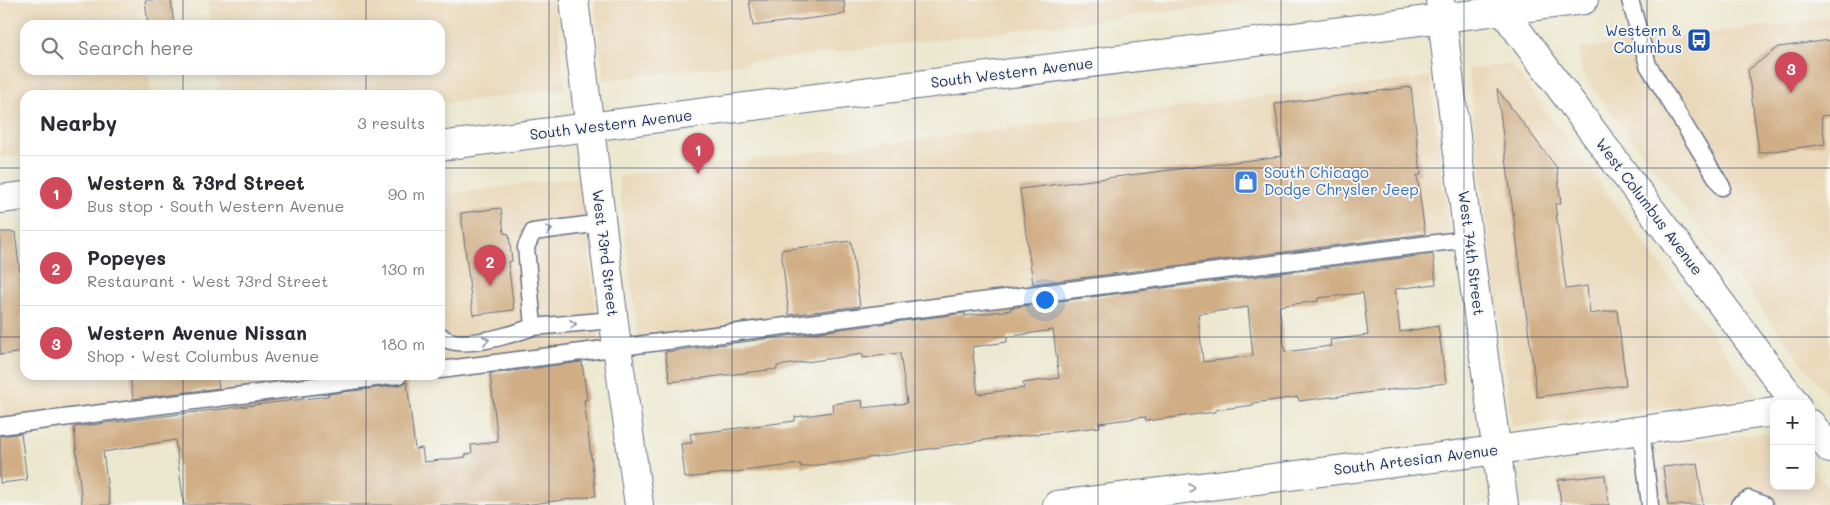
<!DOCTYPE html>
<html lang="en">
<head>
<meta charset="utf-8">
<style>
  body { margin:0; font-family:Mali,sans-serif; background:#f2f2f3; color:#2b2b33 }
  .controls { position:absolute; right:15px; bottom:15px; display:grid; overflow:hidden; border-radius:10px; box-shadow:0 2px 12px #0003 }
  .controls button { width:45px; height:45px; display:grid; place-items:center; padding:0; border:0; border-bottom:1px solid #e1e1e2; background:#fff; color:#2b2b33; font:25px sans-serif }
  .you { position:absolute; left:1044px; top:299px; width:18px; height:18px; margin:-12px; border:4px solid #fff; border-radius:50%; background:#1a73e8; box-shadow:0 0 0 8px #1a73e833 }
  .badge { display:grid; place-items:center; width:32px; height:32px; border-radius:50%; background:#d1495b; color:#fff; font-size:16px; font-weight:700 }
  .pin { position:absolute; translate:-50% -41px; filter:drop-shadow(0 1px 2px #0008) }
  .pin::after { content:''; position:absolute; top:26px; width:18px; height:15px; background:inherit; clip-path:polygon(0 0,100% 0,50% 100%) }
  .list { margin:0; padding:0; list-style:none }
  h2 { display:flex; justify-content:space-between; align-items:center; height:65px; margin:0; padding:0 20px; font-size:21px }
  h2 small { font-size:16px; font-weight:400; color:#7c7c81 }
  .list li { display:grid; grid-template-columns:32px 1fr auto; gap:15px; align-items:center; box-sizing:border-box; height:75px; padding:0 20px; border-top:1px solid #e1e1e2 }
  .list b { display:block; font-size:19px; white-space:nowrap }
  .list p { margin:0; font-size:16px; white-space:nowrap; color:#7c7c81 }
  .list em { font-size:16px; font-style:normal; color:#7c7c81 }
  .icon { flex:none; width:28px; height:28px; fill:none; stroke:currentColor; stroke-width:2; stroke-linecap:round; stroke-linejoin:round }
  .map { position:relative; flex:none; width:1830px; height:505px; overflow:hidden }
  .search { position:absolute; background:#fff; box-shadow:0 2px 12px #0003; left:20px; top:20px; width:425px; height:55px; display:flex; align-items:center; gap:12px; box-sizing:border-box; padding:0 18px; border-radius:15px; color:#7c7c81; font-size:19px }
  .panel { position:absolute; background:#fff; box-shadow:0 2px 12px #0003; left:20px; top:90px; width:425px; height:290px; border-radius:15px }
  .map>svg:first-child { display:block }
</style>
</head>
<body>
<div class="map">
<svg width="1830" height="505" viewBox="0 0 1830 505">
  <rect width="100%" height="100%" fill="#f6f6f2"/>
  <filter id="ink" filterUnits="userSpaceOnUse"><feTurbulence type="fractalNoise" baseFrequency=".02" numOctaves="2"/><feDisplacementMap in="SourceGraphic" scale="10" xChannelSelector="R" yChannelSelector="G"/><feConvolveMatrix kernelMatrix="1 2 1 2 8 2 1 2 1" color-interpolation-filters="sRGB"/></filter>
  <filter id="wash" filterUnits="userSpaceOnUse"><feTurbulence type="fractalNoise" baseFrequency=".0096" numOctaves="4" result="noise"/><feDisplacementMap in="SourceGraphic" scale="20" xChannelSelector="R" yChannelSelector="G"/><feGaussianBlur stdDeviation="1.12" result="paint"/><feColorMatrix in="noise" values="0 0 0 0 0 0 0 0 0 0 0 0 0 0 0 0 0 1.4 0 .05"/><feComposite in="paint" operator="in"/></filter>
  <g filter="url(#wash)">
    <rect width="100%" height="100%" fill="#ece8d0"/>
    <g fill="#ead8ba">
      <polygon points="0,0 139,0 142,25 25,25 25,70 148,70 151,95 25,95 25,155 0,158"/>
      <polygon points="208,0 556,0 565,89 440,104 440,95 219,95 216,70 440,70 440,25 211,25"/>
      <polygon points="595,0 1263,0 604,80"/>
      <polygon points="1830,18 1830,399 1582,74 1579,49"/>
      <polygon points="1511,64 1758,396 1512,427 1468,69"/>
      <polygon points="1430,77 1450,241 639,345 618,176"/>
      <polygon points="580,177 600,349 440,370 440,195"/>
      <polygon points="25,247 25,375 399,375 0,426 0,251"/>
      <polygon points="1774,432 1774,486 1811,486 1811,466 1830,491 1830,505 1650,505 1643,448"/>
    </g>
    <g id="blocks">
      <g fill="#d0ad84" fill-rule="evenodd">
        <polygon points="145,0 171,0 174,25 148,25"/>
        <polygon points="749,0 844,0 845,14 753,26"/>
        <polygon points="1830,40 1830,115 1821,116 1825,144 1759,153 1748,70 1779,47"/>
        <polygon points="1411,87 1421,175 1417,175 1425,234 1033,284 1020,189 1282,156 1275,104"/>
        <polygon points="1497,89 1557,168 1561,204 1555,204 1566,289 1587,286 1590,314 1617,310 1626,385 1537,397"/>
        <polygon points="501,208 504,233 509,234 512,261 508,262 514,310 473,315 461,213"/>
        <polygon points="0,232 15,232 25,316 20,317 25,352 0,355"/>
        <polygon points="851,241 860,306 789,315 781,250"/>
        <path d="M1433 254 1436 284 1395 289 1400 332 1438 326 1446 383 1299 401 1298 397 1253 403 1254 405 1215 410V412L1146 421 1145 417 1099 423 1100 427 992 439 843 462 801 467V464L685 478 681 444 692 443 690 434 795 421V417L833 412 832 404 862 400 863 408 907 403 900 353 863 358V354L777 366V369L670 382 665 352 965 313V316L1011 310 1010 308 1036 304ZM1363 293 1368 335 1330 340 1331 346 1285 352 1279 306 1318 301V298ZM1248 307 1253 356 1203 362 1198 314ZM1053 330 1059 378 1023 383 1024 388 978 394 972 347 1007 342V337Z"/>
        <polygon points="582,362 587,400 584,400 596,496 523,505 184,505 175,440 103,452 110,505 82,505 74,427 328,396 328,394 400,385 407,382 415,449 422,448 424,462 466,457 465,455 472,453 471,445 498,442 490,374"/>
        <polygon points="130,375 217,375 219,388 133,399"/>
        <polygon points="21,433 27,480 0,483 0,436"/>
        <polygon points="1697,463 1703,505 1668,505 1663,467"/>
        <polygon points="1605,475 1609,505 1561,505 1558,480"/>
      </g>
    </g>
  </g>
  <g filter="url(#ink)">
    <use href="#blocks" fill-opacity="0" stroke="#647086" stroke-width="1"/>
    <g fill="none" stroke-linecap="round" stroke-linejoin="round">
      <g stroke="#647086" stroke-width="19">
        <g id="service">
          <polyline points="1630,0 1648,65 1722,187"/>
          <polyline points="533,327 613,320"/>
          <path d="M440 335C456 353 513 334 533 327L526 247 533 232 601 223"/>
          <polyline points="440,370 1468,239"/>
          <polyline points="0,426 399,375"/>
          <polyline points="1641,429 1650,505"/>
          <polyline points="1739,505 1749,499 1764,505"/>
        </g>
      </g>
      <g stroke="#647086" stroke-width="30">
        <g id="minor">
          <polyline points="574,0 617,347 639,505"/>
          <polyline points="1440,0 1468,239 1504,505"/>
          <polyline points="1057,505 1497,450 1774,412"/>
        </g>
      </g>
      <g stroke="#647086" stroke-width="30">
        <g id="secondary">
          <polyline points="1503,11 1796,404"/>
          <polyline points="440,146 1584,0"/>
          <polyline points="0,199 25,196"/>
          <polyline points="1811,424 1830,449"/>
        </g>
      </g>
      <use href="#service" stroke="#fff" stroke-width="16"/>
      <use href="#minor" stroke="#fff" stroke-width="28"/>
      <use href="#secondary" stroke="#fff" stroke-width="28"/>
    </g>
    <defs><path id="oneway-chevron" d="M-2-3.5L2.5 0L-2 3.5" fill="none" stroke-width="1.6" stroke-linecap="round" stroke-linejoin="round" transform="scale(1.25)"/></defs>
    <g stroke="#8d97ae">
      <use href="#oneway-chevron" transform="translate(549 230) rotate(-7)"/>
      <use href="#oneway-chevron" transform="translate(573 324) rotate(-5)"/>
      <use href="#oneway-chevron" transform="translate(486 340) rotate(-8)"/>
      <use href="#oneway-chevron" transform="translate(1192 488) rotate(-7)"/>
    </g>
  </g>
  <path fill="none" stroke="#1b2f5e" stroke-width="1" stroke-opacity="0.55" d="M183 0V25M366 0V25M549 0V505M732 0V505M915 0V505M1098 0V505M1281 0V505M1464 0V505M1647 0V505M183 70V95M366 70V95M0 168H25M440 168H1830M0 337H25M440 337H1830M183 375V505M366 375V505"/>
  <defs>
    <g id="bus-square" transform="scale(1.25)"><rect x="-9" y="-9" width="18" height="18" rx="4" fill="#1a4fb4" stroke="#f6f6f2"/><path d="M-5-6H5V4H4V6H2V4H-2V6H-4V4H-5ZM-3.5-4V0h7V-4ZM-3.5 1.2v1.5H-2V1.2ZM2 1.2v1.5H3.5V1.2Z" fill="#fff"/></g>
    <g id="shop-square" transform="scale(1.25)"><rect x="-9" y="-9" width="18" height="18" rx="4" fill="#3f7fe0" stroke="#f6f6f2"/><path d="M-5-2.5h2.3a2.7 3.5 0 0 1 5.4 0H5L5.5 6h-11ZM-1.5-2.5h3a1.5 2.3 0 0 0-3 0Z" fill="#fff"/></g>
  </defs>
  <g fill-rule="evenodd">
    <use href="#bus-square" x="1699" y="40"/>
    <use href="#shop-square" x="1246" y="182"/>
  </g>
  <g text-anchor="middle" stroke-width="4" stroke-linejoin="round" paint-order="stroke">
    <g font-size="15" fill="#164399" stroke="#f6f6f2" text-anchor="end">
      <text x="1682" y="36">Western &amp;<tspan x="1682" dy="17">Columbus</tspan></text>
    </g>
    <g font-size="15" fill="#1b2f5e" stroke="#f6f6f2">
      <text transform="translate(1012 73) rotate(-7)" y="5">South Western Avenue</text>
      <text transform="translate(611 125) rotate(-7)" y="5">South Western Avenue</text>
      <text transform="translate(1649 207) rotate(53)" y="5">West Columbus Avenue</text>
      <text transform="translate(605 253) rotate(83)" y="5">West 73rd Street</text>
      <text transform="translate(1471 253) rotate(83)" y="5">West 74th Street</text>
      <text transform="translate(1416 460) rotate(-7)" y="5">South Artesian Avenue</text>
    </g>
    <g font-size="15" fill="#366cbe" stroke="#f6f6f2" text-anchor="start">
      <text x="1264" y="178">South Chicago<tspan x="1264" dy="17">Dodge Chrysler Jeep</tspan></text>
    </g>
  </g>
</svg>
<div class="controls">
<button>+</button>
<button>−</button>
</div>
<div class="you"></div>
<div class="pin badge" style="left:698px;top:174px">1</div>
<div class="pin badge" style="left:490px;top:286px">2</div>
<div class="pin badge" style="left:1791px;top:93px">3</div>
<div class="search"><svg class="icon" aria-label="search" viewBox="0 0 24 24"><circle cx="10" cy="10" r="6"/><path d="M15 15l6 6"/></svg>Search here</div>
<section class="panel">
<h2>Nearby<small>3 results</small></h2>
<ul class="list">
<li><span class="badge">1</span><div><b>Western &amp; 73rd Street</b><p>Bus stop · South Western Avenue</p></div><em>90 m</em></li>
<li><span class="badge">2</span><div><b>Popeyes</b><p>Restaurant · West 73rd Street</p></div><em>130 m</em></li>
<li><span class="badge">3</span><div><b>Western Avenue Nissan</b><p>Shop · West Columbus Avenue</p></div><em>180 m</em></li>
</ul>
</section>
</div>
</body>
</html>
